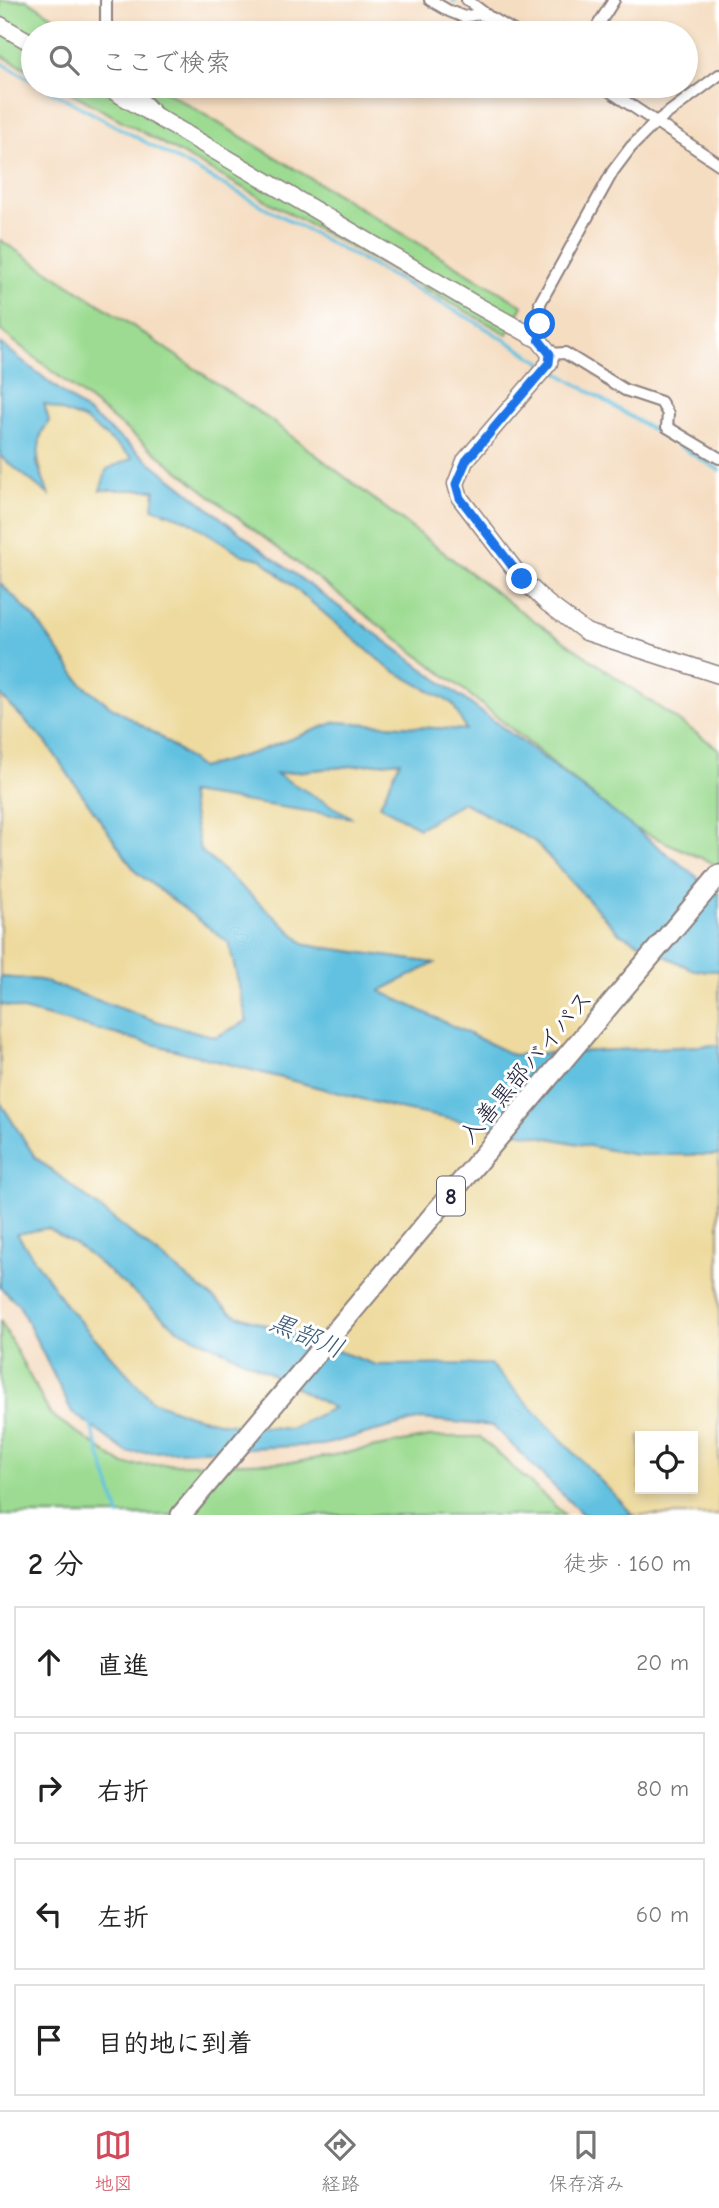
<!DOCTYPE html>
<html lang="ja">
<head>
<meta charset="utf-8">
<style>
  body { margin:0; font-family:"Comic Neue","Klee One",sans-serif; background:#f6f6f6; color:#222 }
  .controls { position:absolute; right:21px; bottom:21px; display:grid; overflow:hidden; border-radius:0px; box-shadow:0 4px 10px #0003 }
  .controls button { width:63px; height:63px; display:grid; place-items:center; padding:0; border:0; border-bottom:2px solid #e0e0e0; background:#fff; color:#222; font:35px sans-serif }
  .stop { position:absolute; width:21px; height:21px; margin:-16px; border:5px solid #1a73e8; border-radius:50%; background:#fff }
  .stop.end { background:#1a73e8; border-color:#fff; box-shadow:0 2px 7px #0008 }
  .list { margin:0; padding:0; list-style:none }
  h2 { display:flex; justify-content:space-between; align-items:center; height:91px; margin:0; padding:0 28px; font-size:30px }
  h2 small { font-size:23px; font-weight:400; color:#767676 }
  .list li { display:grid; grid-template-columns:46px 1fr auto; gap:21px; align-items:center; box-sizing:border-box; height:112px; margin:0 14px 14px; padding:0 14px; border:2px solid #e0e0e0; border-radius:0px }
  .list b { display:block; font-size:26px; white-space:nowrap }
  .list em { font-size:23px; font-style:normal; color:#767676 }
  .icon { flex:none; width:38px; height:38px; fill:none; stroke:currentColor; stroke-width:2; stroke-linecap:round; stroke-linejoin:round }
  .map { position:relative; flex:none; width:719px; height:1515px; overflow:hidden }
  .search { position:absolute; background:#fff; box-shadow:0 4px 10px #0003; left:21px; right:21px; top:21px; height:77px; display:flex; align-items:center; gap:18px; box-sizing:border-box; padding:0 24px; border-radius:38px; color:#767676; font-size:26px }
  .sheet { height:595px; background:#fff }
  nav { display:flex; justify-content:space-around; align-items:center; box-sizing:border-box; height:98px; border-top:2px solid #e0e0e0; background:#fff; font-size:19px; color:#767676 }
  nav a { display:grid; justify-items:center; gap:4px }
  nav .on { color:#d1495b }
  .map>svg:first-child { display:block }
</style>
</head>
<body>
<div class="map">
<svg width="719" height="1515" viewBox="0 0 719 1515">
  <rect width="100%" height="100%" fill="#fff"/>
  <filter id="ink" filterUnits="userSpaceOnUse"><feTurbulence type="fractalNoise" baseFrequency=".0143" numOctaves="2"/><feDisplacementMap in="SourceGraphic" scale="14" xChannelSelector="R" yChannelSelector="G"/><feConvolveMatrix kernelMatrix="1 2 1 2 8 2 1 2 1" color-interpolation-filters="sRGB"/></filter>
  <filter id="wash" filterUnits="userSpaceOnUse"><feTurbulence type="fractalNoise" baseFrequency=".00686" numOctaves="4" result="noise"/><feDisplacementMap in="SourceGraphic" scale="28" xChannelSelector="R" yChannelSelector="G"/><feGaussianBlur stdDeviation="1.57" result="paint"/><feColorMatrix in="noise" values="0 0 0 0 0 0 0 0 0 0 0 0 0 0 0 0 0 1.4 0 .05"/><feComposite in="paint" operator="in"/></filter>
  <g filter="url(#wash)">
    <rect width="100%" height="100%" fill="#f5ddc1"/>
    <g fill="#9cdb91" stroke="#5f7e66" stroke-width="2">
      <polygon points="0,0 27,0 80,33 33,33 33,72 0,55"/>
      <polygon points="59,86 157,86 523,306 507,334"/>
      <polygon points="0,240 124,320 273,422 515,607 719,749 719,866 631,827 464,690 250,527 0,330"/>
      <polygon points="0,1320 50,1414 124,1465 297,1462 429,1437 480,1437 565,1515 0,1515"/>
    </g>
    <g fill="#eeda9e" stroke="#887e6c" stroke-width="2" fill-rule="evenodd">
      <path d="M44 403 85 420 134 458 155 490 153 508 187 520 243 555 261 559 387 667 453 704 467 730 336 722 253 753 201 768 159 736 110 706 82 684 34 617 0 583V456L48 494C40 465 29 451 49 421Z"/>
      <polygon points="0,695 46,742 136,872 229,943 247,1021 216,1037 162,1023 40,980 0,977"/>
      <polygon points="401,761 380,805 419,828 463,802 534,841 619,933 693,970 719,971 719,1045 513,1055 379,991 434,963 306,945 200,850 189,792 350,817 275,774"/>
      <path d="M0 1004 404 1110 636 1155H719V1515H633L490 1365H376L232 1313 35 1157 0 1102ZM640 1436H693V1489H640Z"/>
      <polygon points="47,1228 82,1249 177,1329 253,1364 334,1408 290,1429 222,1423 189,1415 152,1401 67,1307 16,1234"/>
    </g>
    <g fill="#62c1e0" stroke="#42728e" stroke-width="2" fill-rule="evenodd">
      <polygon points="0,343 254,544 529,747 719,894 719,971 693,970 619,933 534,841 463,802 419,828 380,805 400,761 276,774 353,818 189,793 200,850 306,945 435,963 380,991 513,1055 719,1045 719,1155 636,1155 404,1110 0,1004 0,977 40,980 162,1023 216,1037 247,1021 229,943 136,872 46,742 0,695 0,583 34,617 82,684 110,706 159,736 201,768 253,753 336,722 466,730 453,704 387,667 261,559 243,555 187,520 153,508 155,490 100,490 107,469 133,458 85,420 44,404 49,421 41,433 37,463 49,495 0,456"/>
      <path d="M0 1102 35 1157 232 1313 376 1365 490 1364 633 1515H583L493 1426 421 1419 323 1445 128 1453 72 1412 19 1305 0 1287ZM48 1228 82 1249 177 1329 253 1364 333 1408 290 1429 222 1423 189 1415 152 1401 67 1307 17 1234Z"/>
    </g>
    <g fill="none" stroke-linecap="round" stroke-linejoin="round">
      <g stroke="#62c1e0" stroke-width="3.5">
        <polyline points="453,0 455,2"/>
        <polyline points="0,62 33,81"/>
        <polyline points="42,86 474,321 544,364"/>
        <polyline points="550,368 719,470"/>
        <polyline points="90,1423 119,1515"/>
      </g>
    </g>
  </g>
  <g filter="url(#ink)">
    <g fill="none" stroke-linecap="round" stroke-linejoin="round">
      <g stroke="#8c807e" stroke-width="14">
        <g id="street">
          <polyline points="106,0 106,22 109,33"/>
          <polyline points="430,0 449,11 464,17 478,14 492,18 517,33"/>
          <polyline points="467,0 487,15"/>
          <polyline points="593,33 614,0"/>
          <polyline points="134,86 140,96 154,110"/>
          <polyline points="602,86 719,164"/>
          <polyline points="539,340 540,303 613,171 631,147 656,122 719,75"/>
          <polyline points="550,354 565,353 625,390 661,402 668,414 667,427 719,458"/>
        </g>
      </g>
      <g stroke="#8c807e" stroke-width="19">
        <g id="secondary">
          <polyline points="0,25 33,44"/>
          <polyline points="105,86 471,302 539,340 550,354 549,363 465,461 456,484 460,498 522,579 547,603 586,632 719,675"/>
        </g>
      </g>
      <g stroke="#8c807e" stroke-width="23">
        <polyline id="highway" points="181,1515 719,875"/>
      </g>
      <use href="#street" stroke="#fff" stroke-width="10"/>
      <use href="#secondary" stroke="#fff" stroke-width="16"/>
      <use href="#highway" stroke="#fff" stroke-width="19"/>
    </g>
  </g>
  <g fill="none" stroke-linecap="round" stroke-linejoin="round" filter="url(#ink)">
    <polyline stroke="#1a73e8" stroke-width="9" points="522,579 460,498 456,484 466,461 549,363 550,354 539,340 540,324"/>
  </g>
  <g text-anchor="middle" stroke-width="6" stroke-linejoin="round" paint-order="stroke">
    <rect fill="#fff" stroke="#646476" stroke-width="2" x="437" y="1176.5" width="28" height="39" rx="5"/>
    <g font-size="23" font-weight="bold" fill="#22223b">
      <text x="451" y="1204">8</text>
    </g>
    <g font-size="24" fill="#22223b" stroke="#fff">
      <text transform="translate(526 1067) rotate(-50)" y="8">入善黒部バイパス</text>
    </g>
    <g font-size="26" font-style="italic" fill="#385a75" stroke="#fff">
      <text transform="translate(307 1335) rotate(23)" y="9">黒部川</text>
    </g>
  </g>
</svg>
<div class="controls">
<button><svg class="icon" aria-label="locate" viewBox="0 0 24 24"><circle cx="12" cy="12" r="6"/><path d="M12 2v4M12 18v4M2 12h4M18 12h4"/></svg></button>
</div>
<div class="stop" style="left:540px;top:324px"></div>
<div class="stop end" style="left:522px;top:579px"></div>
<div class="search"><svg class="icon" aria-label="search" viewBox="0 0 24 24"><circle cx="10" cy="10" r="6"/><path d="M15 15l6 6"/></svg>ここで検索</div>
</div>
<section class="sheet">
<h2>2 分<small>徒歩 · 160 m</small></h2>
<ul class="list">
<li><svg class="icon" aria-label="ahead" viewBox="0 0 24 24"><path d="M12 20V5M6 11l6-6 6 6"/></svg><div><b>直進</b></div><em>20 m</em></li>
<li><svg class="icon" aria-label="right" viewBox="0 0 24 24"><path d="M7 20v-9h11M14 6l5 5-5 5"/></svg><div><b>右折</b></div><em>80 m</em></li>
<li><svg class="icon" aria-label="left" viewBox="0 0 24 24"><path d="M17 20v-9H6M10 6l-5 5 5 5"/></svg><div><b>左折</b></div><em>60 m</em></li>
<li><svg class="icon" aria-label="arrive" viewBox="0 0 24 24"><path d="M6 21V4h12l-3 4 3 4H6"/></svg><div><b>目的地に到着</b></div></li>
</ul>
</section>
<nav>
<a class="on"><svg class="icon" aria-label="map" viewBox="0 0 24 24"><path d="M3 6l6-2 6 2 6-2v14l-6 2-6-2-6 2zM9 4v14M15 6v14"/></svg>地図</a>
<a><svg class="icon" aria-label="directions" viewBox="0 0 24 24"><path d="M12 3l9 9-9 9-9-9zM9 14v-3h6M13 9l2 2-2 2"/></svg>経路</a>
<a><svg class="icon" aria-label="saved" viewBox="0 0 24 24"><path d="M7 4h10v16l-5-4-5 4z"/></svg>保存済み</a>
</nav>
</body>
</html>
